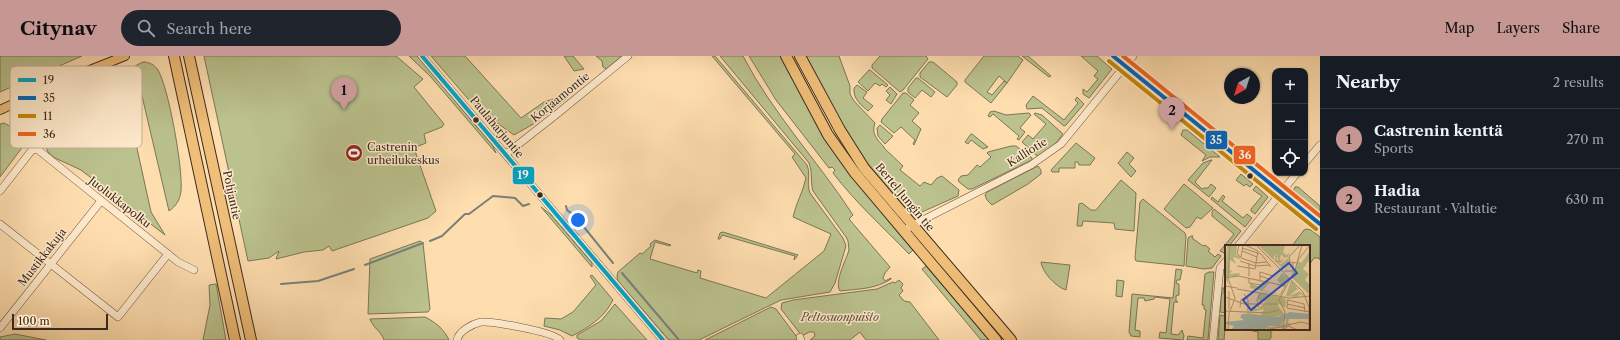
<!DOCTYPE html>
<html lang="en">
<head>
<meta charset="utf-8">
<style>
  body { margin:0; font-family:"Libre Caslon Text",serif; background:#20242c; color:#f1f3f6 }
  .controls { position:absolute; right:12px; top:12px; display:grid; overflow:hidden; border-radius:8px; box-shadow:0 1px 3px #0004 }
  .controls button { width:36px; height:36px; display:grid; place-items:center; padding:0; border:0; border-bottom:1px solid #363941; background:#171b24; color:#f1f3f6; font:20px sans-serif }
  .compass { position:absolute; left:1224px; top:12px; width:36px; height:36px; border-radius:50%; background:#171b24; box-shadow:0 1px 3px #0004; rotate:219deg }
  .scale { position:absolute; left:12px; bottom:10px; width:96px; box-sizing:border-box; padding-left:4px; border:2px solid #3d2a1e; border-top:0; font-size:11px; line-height:14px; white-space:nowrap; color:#3d2a1e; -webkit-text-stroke:3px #fee9cb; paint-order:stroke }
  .you { position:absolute; left:578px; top:164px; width:14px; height:14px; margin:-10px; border:3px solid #fff; border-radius:50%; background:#1a73e8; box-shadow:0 0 0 6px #1a73e833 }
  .badge { display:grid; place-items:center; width:26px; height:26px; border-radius:50%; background:#c59692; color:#111; font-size:13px; font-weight:700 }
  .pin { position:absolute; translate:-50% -33px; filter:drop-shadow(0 1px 2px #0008) }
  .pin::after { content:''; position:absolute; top:21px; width:14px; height:12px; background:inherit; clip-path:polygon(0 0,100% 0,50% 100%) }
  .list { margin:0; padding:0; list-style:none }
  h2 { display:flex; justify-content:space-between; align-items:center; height:52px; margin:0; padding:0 16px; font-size:17px }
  h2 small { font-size:13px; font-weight:400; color:#9ea1a6 }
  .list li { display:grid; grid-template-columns:26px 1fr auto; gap:12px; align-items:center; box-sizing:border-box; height:60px; padding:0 16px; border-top:1px solid #363941 }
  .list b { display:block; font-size:15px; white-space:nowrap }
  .list p { margin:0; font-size:13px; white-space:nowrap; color:#9ea1a6 }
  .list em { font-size:13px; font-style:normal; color:#9ea1a6 }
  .icon { flex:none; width:22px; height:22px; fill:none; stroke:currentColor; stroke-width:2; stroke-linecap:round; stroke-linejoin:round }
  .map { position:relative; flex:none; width:1320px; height:284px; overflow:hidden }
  header { display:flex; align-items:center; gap:24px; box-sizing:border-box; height:56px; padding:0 20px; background:#c59692; color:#111 }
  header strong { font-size:19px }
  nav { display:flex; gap:22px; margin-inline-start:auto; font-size:14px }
  .search { width:280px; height:36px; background:#20242c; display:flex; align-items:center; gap:10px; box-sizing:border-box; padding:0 14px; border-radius:22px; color:#9ea1a6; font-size:15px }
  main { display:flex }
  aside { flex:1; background:#171b24 }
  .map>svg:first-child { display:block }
</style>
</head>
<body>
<header>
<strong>Citynav</strong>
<div class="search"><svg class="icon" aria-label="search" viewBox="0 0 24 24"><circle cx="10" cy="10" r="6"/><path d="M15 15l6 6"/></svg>Search here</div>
<nav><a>Map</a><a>Layers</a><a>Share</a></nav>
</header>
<main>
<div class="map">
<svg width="1320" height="284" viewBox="0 0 1320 284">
  <rect width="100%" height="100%" fill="#feddaf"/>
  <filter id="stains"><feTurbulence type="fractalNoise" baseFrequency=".005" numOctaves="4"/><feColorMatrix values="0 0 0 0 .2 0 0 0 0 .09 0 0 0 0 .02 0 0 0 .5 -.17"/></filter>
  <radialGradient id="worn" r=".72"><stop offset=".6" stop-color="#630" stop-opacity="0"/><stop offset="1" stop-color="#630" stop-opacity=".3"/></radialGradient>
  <g fill="#bbc28e" stroke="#7c7656">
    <polygon points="0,0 82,0 0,36"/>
    <polygon points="204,0 396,0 423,23 414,31 444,68 442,71 424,78 426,87 414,92 436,155 428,162 332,195 329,190 323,194 304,196 276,203 279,195 269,202 248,205"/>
    <polygon points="409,0 417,0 493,90 496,97 430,20"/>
    <polygon points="431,0 465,0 521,62 544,46 566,39 569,36 570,38 567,42 537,66 514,79 497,67 483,52 481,54 469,44"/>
    <polygon points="564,0 573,0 584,13 574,15"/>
    <polygon points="596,0 622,0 606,13 603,11 602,5"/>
    <path d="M712 0H715L807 109C811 118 806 127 810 137L843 182 846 190 835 227 830 236 781 244 699 284H669L618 225 617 220 618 216 640 197 642 198 651 190 650 188 655 184 671 189 670 190 655 186 650 203 697 217 698 214 701 215 700 222 766 242 824 195 831 178 793 161C796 147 803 136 806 122L792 101 795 98Z"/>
    <path d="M720 0H743C773 58 818 105 853 159L849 163 890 211 885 217 883 222 885 225 891 222V223C876 233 858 233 840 235 834 226 846 204 849 194L848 185 846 181 813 135C810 125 813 117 809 107Z"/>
    <path d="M749 0H781L850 118 913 194 909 198C883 171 855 146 833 117L835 114 832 111 829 112 776 44Z"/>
    <path d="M804 0H839L850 30V38L854 45 875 67C871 78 877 83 884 91V92L903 110 900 114 920 130 924 126 931 129 937 122 942 120 959 134 958 140 922 156 914 158 906 153 866 107 855 92Z"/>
    <polygon points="880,0 926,0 928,3 903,34 900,36 872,12 872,9"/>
    <polygon points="984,0 1018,0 1023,4 1007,27 999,20 987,36 992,39 1004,25 1007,27 991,47 965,26 965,24"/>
    <polygon points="1022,0 1028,0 1051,20 1049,21"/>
    <polygon points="1081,0 1097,0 1112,13 1089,42 1083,38 1083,33 1087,36 1098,23 1094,20 1098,15"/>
    <path d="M143 6C149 6 155 9 158 14 169 33 183 113 181 135 180 144 176 150 169 155L135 10Z"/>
    <polygon points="929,6 933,6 957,26 957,29 947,41 920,21 920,17"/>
    <polygon points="869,14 870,14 888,29 886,31 882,28 880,30 875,27 868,35 858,26"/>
    <polygon points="916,22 918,22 935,36 931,41 922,34 915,42 908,36 908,32"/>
    <polygon points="119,26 127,47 151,156 165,179 81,114 55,102 48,96 44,87 44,78 61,61 57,48 61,41"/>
    <path d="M857 29 867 36 863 42 873 50 868 55C861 49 853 43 854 32Z"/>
    <polygon points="890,31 897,38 891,48 886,44 890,39 886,35"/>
    <polygon points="903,37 906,37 914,44 910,49 919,57 912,65 921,73 914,89 913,88 915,84 901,71 894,77 881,66 882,63"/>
    <polygon points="1033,40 1064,64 1078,47 1075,44 1077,41 1084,48 1066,69 1064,70 1042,52 1027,53 1026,49"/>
    <polygon points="994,55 1006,59 1029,57 1031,59 1020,72 1025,76 1019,84 1017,83 1019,80 993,58 990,61 988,60 990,56"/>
    <polygon points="1035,57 1042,59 1063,78 1056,87 1040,100 1036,99 1022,86 1028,79 1033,83 1046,68 1034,58"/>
    <polygon points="4,67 17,74 27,85 0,121 0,68"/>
    <polygon points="880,69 893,80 885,88 878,80 877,72"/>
    <polygon points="1183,74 1187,74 1220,101 1210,101 1202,105 1206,99 1181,79"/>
    <polygon points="971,78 972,78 988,91 983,93 971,84 968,88 965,86"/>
    <polygon points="1076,87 1095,102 1090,109 1079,109 1078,106 1075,106 1075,112 1059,112 1059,116 1052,116 1051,114"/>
    <polygon points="1011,90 1016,90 1032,102 1032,104 972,133 968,133 959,126 958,124 961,120 968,119 977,109 980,111 991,101 987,97 988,96"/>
    <polygon points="1127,96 1134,102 1129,108 1136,115 1131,121 1118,107"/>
    <polygon points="1211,104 1212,104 1195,126 1202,133 1204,132 1208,132 1211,128 1216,132 1209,141 1188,124 1203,107"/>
    <polygon points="1038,110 1041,114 1041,118 1028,128 992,149 987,144 985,139 987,136"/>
    <polygon points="1241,118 1253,128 1250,131 1246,128 1244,130 1236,124"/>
    <polygon points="1121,124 1136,137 1134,175 1115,173 1114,167 1083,165 1082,170 1077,170 1079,148 1082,147 1091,154 1096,154"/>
    <polygon points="1184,128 1213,152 1201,163 1197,161 1190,171 1186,172 1164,153"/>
    <polygon points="1256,130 1268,141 1255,158 1251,155 1251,153 1262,140 1253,134"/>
    <polygon points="1295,131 1298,131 1320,150 1320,158 1293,136"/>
    <polygon points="1223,139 1225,141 1222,145 1243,162 1247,158 1252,162 1245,171 1211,143 1212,141 1218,146"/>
    <polygon points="1143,143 1185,177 1186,180 1184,210 1136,205 1135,202 1140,146"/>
    <polygon points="541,151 550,158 592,207 592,211"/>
    <polygon points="1214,153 1241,175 1229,190 1226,190 1226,194 1224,197 1220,195 1234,178 1212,160 1212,156"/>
    <polygon points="1307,173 1311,174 1320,181 1320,204 1319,202 1314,202 1309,209 1309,190 1292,190 1304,174"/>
    <polygon points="723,176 798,199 794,204 795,200 722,179 720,183 718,183 720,177"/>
    <polygon points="1191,180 1193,180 1192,182 1203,190 1205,189 1210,193 1208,195 1215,201 1218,198 1221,200 1212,212 1204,213 1186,210 1188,182"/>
    <polygon points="420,185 423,187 430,253 428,256 368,258 370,203"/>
    <path d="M1041 206 1070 209 1066 234C1056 231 1042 216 1041 206Z"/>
    <polygon points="926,210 989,284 981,284 922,213"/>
    <polygon points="1176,213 1182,214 1180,224 1177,224 1176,227 1179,228 1179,239 1176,240 1176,245 1178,246 1174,246 1171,278 1178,279 1182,274 1184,280 1183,284 1159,282 1160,276 1166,277 1170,243 1155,241 1154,243 1145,245 1144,242 1138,242 1135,274 1140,275 1140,281 1131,280 1129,276 1132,238 1173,242"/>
    <polygon points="1209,216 1214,216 1208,284 1187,284 1188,280 1203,282 1206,254 1204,253 1204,249 1202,249 1205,218"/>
    <path d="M592 219 613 244C604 262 589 271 572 280L560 274 544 270 545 262 561 263 573 256 596 229 590 220Z"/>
    <polygon points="899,224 903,228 901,232 903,235 899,239 904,245 910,246 939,284 866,284 860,276 850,284 810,284 815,280 814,276 809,276 802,280 781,253 782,247 793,244 877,233 893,226 895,227"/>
    <polygon points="1117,224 1124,225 1122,241 1116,240"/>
    <polygon points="216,228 226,284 203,284 210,249 209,229"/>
    <polygon points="1222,232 1224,232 1224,238 1226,238 1226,257 1220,256"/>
    <polygon points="615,248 647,284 581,284 577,282 577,279 601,265"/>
    <polygon points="771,251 776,253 796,280 797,284 705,284"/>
    <polygon points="1220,259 1226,260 1224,284 1218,284"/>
    <path d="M425 261C435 266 444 273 449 284H384C381 275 373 272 370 263Z"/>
    <polygon points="1245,273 1271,273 1271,282 1269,284 1258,284 1258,276"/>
    <polygon points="15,278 46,284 0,284 0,281"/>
  </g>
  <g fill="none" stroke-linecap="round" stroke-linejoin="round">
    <g stroke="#7a8078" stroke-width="2">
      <polyline points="566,150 567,154 575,160 613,207"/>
      <polyline points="430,185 442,180 465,158 469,158 493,140 515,142 523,150 529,148"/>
      <polyline points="365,209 423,187"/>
      <polyline points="622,217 679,284"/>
      <polyline points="281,228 318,225 354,213"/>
    </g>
    <g stroke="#6d5742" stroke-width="8">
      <g id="minor">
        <polyline points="422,0 663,284"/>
        <polyline points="1113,0 1320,168"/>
        <polyline points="506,98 557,58 628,0"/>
        <polyline points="1305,107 1320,89"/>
        <polyline points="0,135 32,94 37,93 178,206 194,214"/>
        <polyline points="0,168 118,261 168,198"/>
        <polyline points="903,175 913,169 1031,109 1061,88 1133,0"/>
        <polyline points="1238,190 1297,117"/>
        <polyline points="0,272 101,145"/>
        <polyline points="800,281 801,284"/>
        <path d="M457 284C459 275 472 268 481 266 492 265 554 276 560 284"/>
        <polyline points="1213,284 1220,212 1226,205"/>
      </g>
    </g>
    <g stroke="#3d2a1e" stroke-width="10">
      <polyline id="major" points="0,54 67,23 125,0"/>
    </g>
    <g stroke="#3d2a1e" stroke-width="12">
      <g id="highway">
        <polyline points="174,0 235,284"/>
        <polyline points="189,0 251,284"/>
        <polyline points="786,0 828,79 855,117 996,284"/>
        <polyline points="800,0 840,74 864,112 1011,284"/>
      </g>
    </g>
    <use href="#minor" stroke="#fee9cb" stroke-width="7"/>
    <use href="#major" stroke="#efbe78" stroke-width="8"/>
    <use href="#highway" stroke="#efbe78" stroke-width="10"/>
    <g stroke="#fee9cb" stroke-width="7">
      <polyline id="bus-1" points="422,0 663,284"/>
    </g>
    <g stroke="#fee9cb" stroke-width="7">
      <polyline id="bus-2" points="1113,0 1320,168"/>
    </g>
    <g stroke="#fee9cb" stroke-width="7">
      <polyline id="bus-3" points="1109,5 1316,173"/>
    </g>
    <g stroke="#fee9cb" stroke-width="7">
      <polyline id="bus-4" points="1123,0 1320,160"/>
    </g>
    <use href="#bus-1" stroke="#03a3c5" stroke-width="4"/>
    <use href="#bus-2" stroke="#0065bd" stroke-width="4"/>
    <use href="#bus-3" stroke="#c88708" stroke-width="4"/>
    <use href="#bus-4" stroke="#f26522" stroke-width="4"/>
  </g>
  <defs>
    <g id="stadium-disc" transform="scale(0.9)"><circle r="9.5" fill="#8f2418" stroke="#fee9cb"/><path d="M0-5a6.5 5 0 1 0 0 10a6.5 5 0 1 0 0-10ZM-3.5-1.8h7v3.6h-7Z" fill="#fff"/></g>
  </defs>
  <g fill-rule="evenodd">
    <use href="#stadium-disc" x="354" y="97"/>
  </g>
  <g fill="#3d2a1e" stroke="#fee9cb" stroke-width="1.5">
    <circle cx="476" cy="64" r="3.5"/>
    <circle cx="1250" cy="120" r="3.5"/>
    <circle cx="540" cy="139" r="3.5"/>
  </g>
  <g text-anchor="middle" stroke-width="3" stroke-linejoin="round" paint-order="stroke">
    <g font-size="11" fill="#3d2a1e" stroke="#fee9cb">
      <text transform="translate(560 41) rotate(-39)" y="4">Korjaamontie</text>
      <text transform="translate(497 71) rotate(50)" y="4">Paulaharjuntie</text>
      <text transform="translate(1027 96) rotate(-32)" y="4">Kalliotie</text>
      <text transform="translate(232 139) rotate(78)" y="4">Pohjantie</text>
      <text transform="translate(905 141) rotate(50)" y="4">Bertel Jungin tie</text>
      <text transform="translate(120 146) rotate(38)" y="4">Juolukkapolku</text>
      <text transform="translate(42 201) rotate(-52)" y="4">Mustikkakuja</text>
    </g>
    <g font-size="11" fill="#3d2a1e" stroke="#fee9cb" text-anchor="start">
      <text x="367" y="95">Castrenin<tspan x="367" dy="13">urheilukeskus</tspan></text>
    </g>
    <g font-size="11" font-style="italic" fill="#5c503a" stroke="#fee9cb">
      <text x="840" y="265">Peltosuonpuisto</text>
    </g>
  </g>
  <g transform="translate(1225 189)">
    <rect width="85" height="85" fill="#feddaf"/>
    <path d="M2 0H12L11 10 16 12 15 14 8 12 11 19 5 15V25L7 26 5 29 15 28 14 31 2 32 4 40 0 33ZM33 0H60L58 7 61 10 65 8 63 12 59 13 56 9 55 17 53 15V9L49 11V15L56 19 63 13 64 17 57 23ZM85 6V14L78 24 84 29 80 35 85 40V50L67 33 73 15 76 18ZM57 28 64 33 56 50 25 43V38L34 42 37 37 24 34 44 38 38 45 48 48 51 44 50 48 55 49 59 42 52 40 51 42 52 39H56L52 35ZM66 35 73 44V46L72 44 64 51 74 47V46L80 51 74 49 73 52 61 51ZM35 48 60 53V56L62 54 60 63 53 58 52 59 60 70 48 72 18 70 23 68 36 70 39 64 27 67 28 63 36 64 34 63 39 59 45 61 39 58 41 55 39 57 33 55V58H39H33V50ZM64 73 63 78 67 79 57 85V83L42 84 43 81 37 85H23L22 82 36 77 44 82 55 81 58 78 60 80 61 74Z" fill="#bbc28e"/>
    <path d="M65 67 85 69V74H60L55 81H44L39 85 31 83 28 85H6L9 81 0 79V77L19 75 15 72 17 69 53 72Z" fill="#a3bab4"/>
    <path fill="none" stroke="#b19575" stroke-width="1" d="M14 0 12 9 16 12M31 0 78 47 84 62V85M17 3 36 9 46 22M17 6 32 12M54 11H51V16L56 17 58 14M16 12 18 0M16 13 31 18 42 17M73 15 85 0M15 16 30 21 45 20M72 18 65 17 64 12 75 0M12 21 30 24 33 6 20 0M59 26H68V18M24 31V18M35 31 44 34 48 31M0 33 13 31 61 41M24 33V38L36 40M35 35V27L48 31M0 41 12 43M12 44 65 53 85 51M4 46V64M19 49 23 55V67M0 52 19 59H54M63 54 62 63 85 67M63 55 79 59 80 67M62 59 80 63M15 62 16 55 25 49M34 63 32 55 35 48M0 66 42 68 54 65M3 85 4 69 10 53 3 33 5 0M41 85 76 77 84 79M58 85 60 67 54 55 70 25 77 0M59 85 63 81 73 85"/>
    <path fill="#1d4ed8" fill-opacity="0.15" stroke="#1d4ed8" stroke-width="2" d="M64 18 72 28 26 65 18 55Z"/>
    <rect width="85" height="85" fill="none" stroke="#3d2a1e" stroke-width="2"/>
  </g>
  <rect x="10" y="10" width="132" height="82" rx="6" fill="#fee9cb" stroke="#c4b097" stroke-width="1"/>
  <rect x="18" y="22" width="18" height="4" fill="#03a3c5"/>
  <rect x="18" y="40" width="18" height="4" fill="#0065bd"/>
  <rect x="18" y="58" width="18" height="4" fill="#c88708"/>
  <rect x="18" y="76" width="18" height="4" fill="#f26522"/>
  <g font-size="11" fill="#3d2a1e">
    <text x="43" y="28">19</text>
    <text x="43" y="46">35</text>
    <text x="43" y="64">11</text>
    <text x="43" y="82">36</text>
  </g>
  <g stroke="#fee9cb" stroke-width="1.5">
    <rect x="1205" y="74" width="23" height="20" rx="4" fill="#0065bd"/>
    <rect x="1233" y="89" width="23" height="20" rx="4" fill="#f26522"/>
    <rect x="512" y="110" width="23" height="19" rx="4" fill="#03a3c5"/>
  </g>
  <g font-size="11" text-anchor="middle" font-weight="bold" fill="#fff">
    <text x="1216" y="88">35</text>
    <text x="1245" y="103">36</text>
    <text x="523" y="123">19</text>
  </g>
  <rect width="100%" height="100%" filter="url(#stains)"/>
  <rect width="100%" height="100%" fill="url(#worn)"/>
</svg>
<div class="controls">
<button>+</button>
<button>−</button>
<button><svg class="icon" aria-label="locate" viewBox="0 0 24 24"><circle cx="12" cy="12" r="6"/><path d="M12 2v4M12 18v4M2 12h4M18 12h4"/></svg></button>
</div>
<svg class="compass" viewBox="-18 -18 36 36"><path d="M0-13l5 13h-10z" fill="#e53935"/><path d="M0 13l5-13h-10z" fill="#9ea1a6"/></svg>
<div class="scale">100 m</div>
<div class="you"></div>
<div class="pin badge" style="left:344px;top:54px">1</div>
<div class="pin badge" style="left:1172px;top:74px">2</div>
</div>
<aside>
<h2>Nearby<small>2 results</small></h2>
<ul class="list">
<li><span class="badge">1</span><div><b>Castrenin kenttä</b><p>Sports</p></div><em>270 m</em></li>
<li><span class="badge">2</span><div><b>Hadia</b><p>Restaurant · Valtatie</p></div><em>630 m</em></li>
</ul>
</aside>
</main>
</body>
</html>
